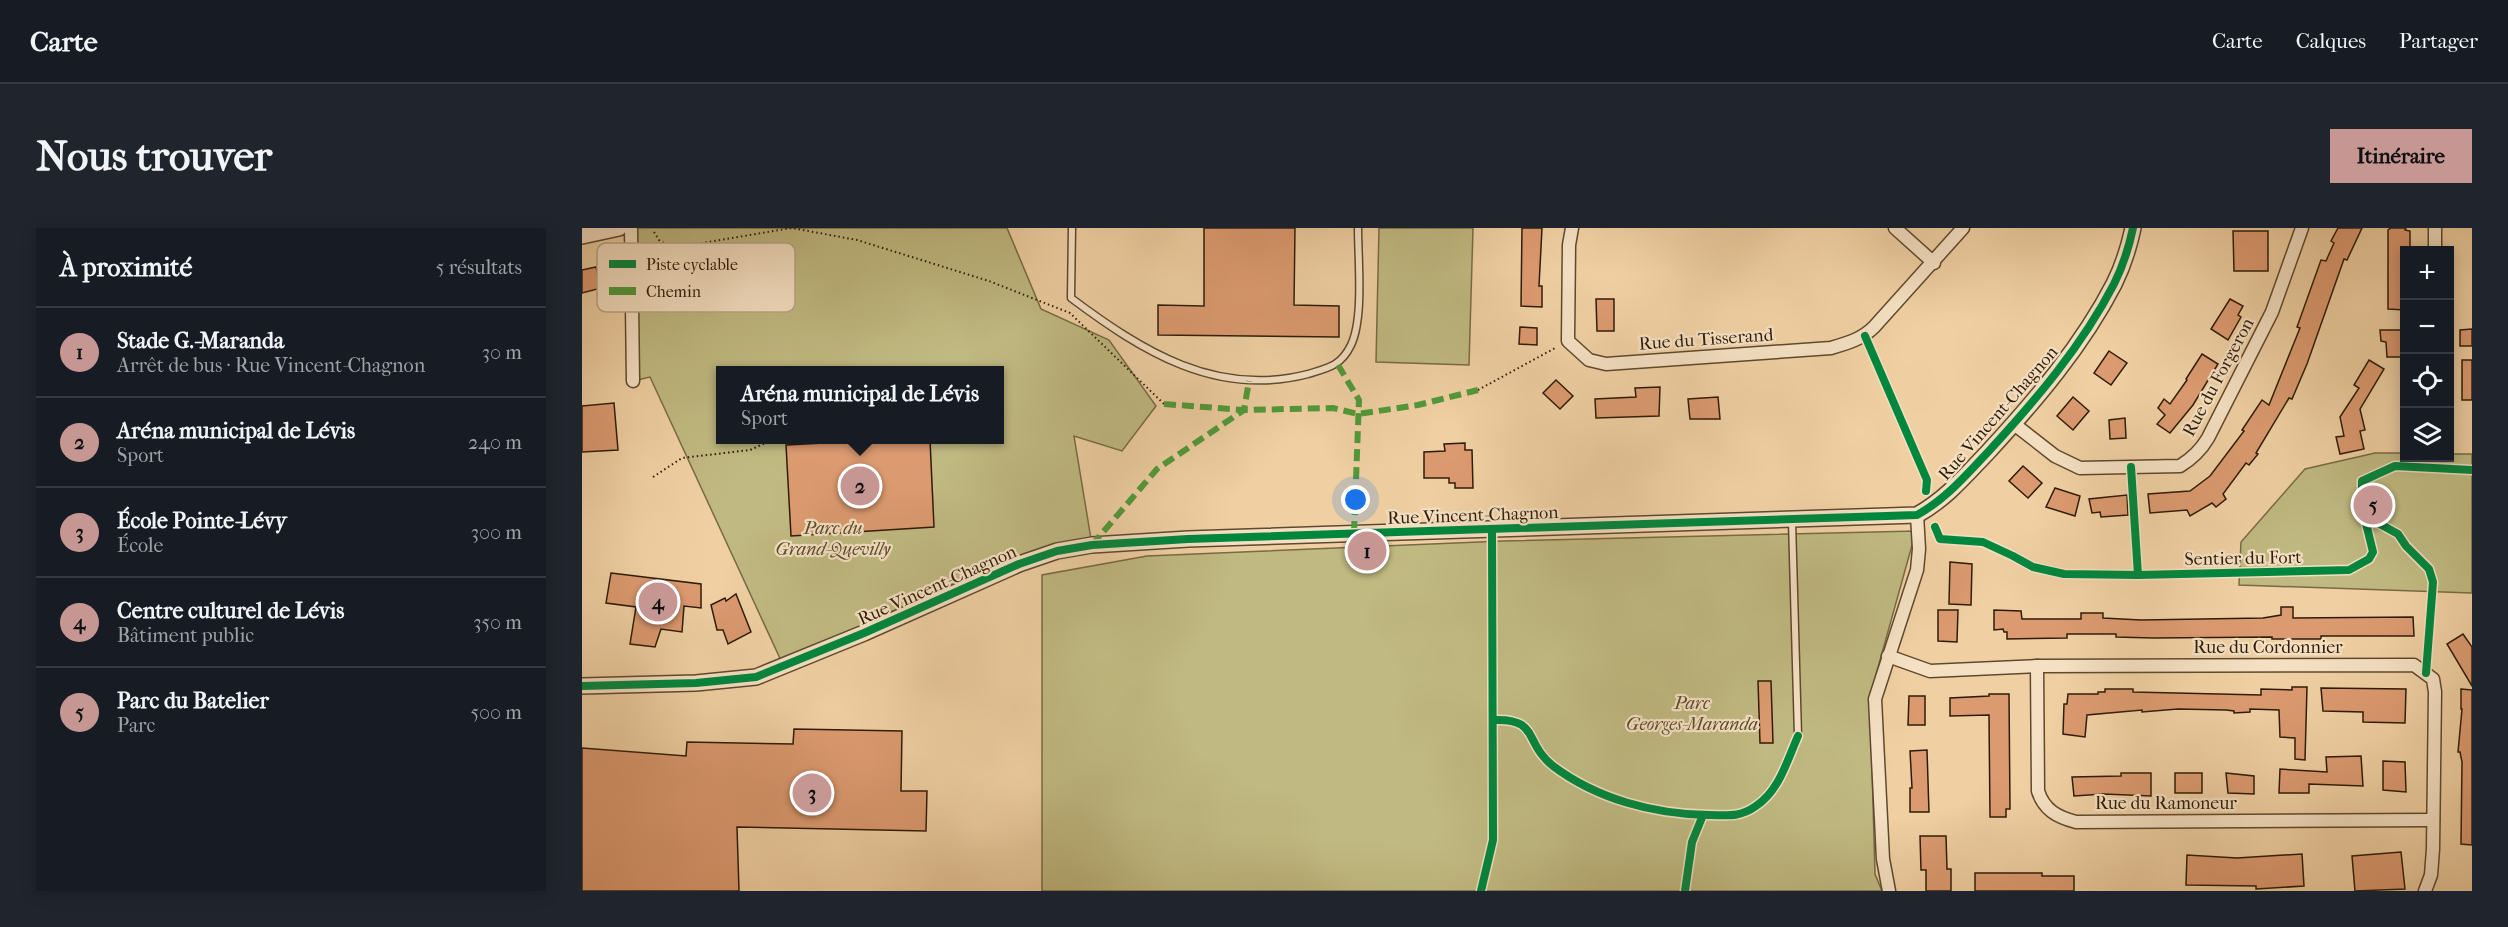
<!DOCTYPE html>
<html lang="fr">
<head>
<meta charset="utf-8">
<style>
  body { margin:0; font-family:"IM FELL French Canon",serif; background:#20242c; color:#f1f3f6 }
  .controls { position:absolute; right:18px; top:18px; display:grid; overflow:hidden; border-radius:0px; box-shadow:0 3px 15px #0003 }
  .controls button { width:54px; height:54px; display:grid; place-items:center; padding:0; border:0; border-bottom:2px solid #363941; background:#171b24; color:#f1f3f6; font:30px sans-serif }
  .you { position:absolute; left:774px; top:272px; width:21px; height:21px; margin:-15px; border:4px solid #fff; border-radius:50%; background:#1a73e8; box-shadow:0 0 0 9px #1a73e833 }
  .badge { display:grid; place-items:center; width:39px; height:39px; border-radius:50%; background:#c59692; color:#111; font-size:20px; font-weight:700 }
  .pin { position:absolute; translate:-50% -50%; border:3px solid #fff; box-shadow:0 2px 6px #0006 }
  .popup { position:absolute; left:134px; top:138px; width:288px; height:78px; box-sizing:border-box; display:grid; place-content:center; border-radius:0px; background:#171b24; filter:drop-shadow(0 2px 4px #0005); font-size:20px; white-space:nowrap; color:#9ea1a6 }
  .popup b { font-size:22px; color:#f1f3f6 }
  .popup::after { content:''; position:absolute; left:50%; top:100%; margin-left:-12px; border:12px solid transparent; border-top-color:#171b24 }
  .list { margin:0; padding:0; list-style:none }
  h2 { display:flex; justify-content:space-between; align-items:center; height:78px; margin:0; padding:0 24px; font-size:26px }
  h2 small { font-size:20px; font-weight:400; color:#9ea1a6 }
  .list li { display:grid; grid-template-columns:39px 1fr auto; gap:18px; align-items:center; box-sizing:border-box; height:90px; padding:0 24px; border-top:2px solid #363941 }
  .list b { display:block; font-size:22px; white-space:nowrap }
  .list p { margin:0; font-size:20px; white-space:nowrap; color:#9ea1a6 }
  .list em { font-size:20px; font-style:normal; color:#9ea1a6 }
  .icon { flex:none; width:33px; height:33px; fill:none; stroke:currentColor; stroke-width:2; stroke-linecap:round; stroke-linejoin:round }
  .map { position:relative; flex:none; width:1890px; height:663px; overflow:hidden; border-radius:0px }
  header { display:flex; align-items:center; gap:36px; box-sizing:border-box; height:84px; padding:0 30px; background:#171b24; border-bottom:2px solid #363941 }
  header strong { font-size:28px }
  nav { display:flex; gap:33px; margin-inline-start:auto; font-size:21px }
  .intro { display:flex; align-items:center; justify-content:space-between; box-sizing:border-box; height:144px; padding:0 36px }
  h1 { margin:0; font-size:42px }
  .button { padding:15px 27px; border-radius:0px; background:#c59692; color:#111; font-size:21px; font-weight:700 }
  main { display:flex; gap:36px; padding:0 36px }
  aside { flex:1; background:#171b24; border-radius:0px; box-shadow:0 3px 15px #0003 }
  .map>svg:first-child { display:block }
</style>
</head>
<body>
<header>
<strong>Carte</strong>
<nav><a>Carte</a><a>Calques</a><a>Partager</a></nav>
</header>
<div class="intro"><h1>Nous trouver</h1><a class="button">Itinéraire</a></div>
<main>
<aside>
<h2>À proximité<small>5 résultats</small></h2>
<ul class="list">
<li><span class="badge">1</span><div><b>Stade G.-Maranda</b><p>Arrêt de bus · Rue Vincent-Chagnon</p></div><em>30 m</em></li>
<li><span class="badge">2</span><div><b>Aréna municipal de Lévis</b><p>Sport</p></div><em>240 m</em></li>
<li><span class="badge">3</span><div><b>École Pointe-Lévy</b><p>École</p></div><em>300 m</em></li>
<li><span class="badge">4</span><div><b>Centre culturel de Lévis</b><p>Bâtiment public</p></div><em>350 m</em></li>
<li><span class="badge">5</span><div><b>Parc du Batelier</b><p>Parc</p></div><em>500 m</em></li>
</ul>
</aside>
<div class="map">
<svg width="1890" height="663" viewBox="0 0 1890 663">
  <rect width="100%" height="100%" fill="#f0d0a3"/>
  <filter id="stains"><feTurbulence type="fractalNoise" baseFrequency=".00333" numOctaves="4"/><feColorMatrix values="0 0 0 0 .2 0 0 0 0 .09 0 0 0 0 .02 0 0 0 .5 -.17"/></filter>
  <radialGradient id="worn" r=".72"><stop offset=".6" stop-color="#630" stop-opacity="0"/><stop offset="1" stop-color="#630" stop-opacity=".3"/></radialGradient>
  <g fill="#c0b981" stroke="#786a44" stroke-width="1.5" fill-rule="evenodd">
    <path d="M49 0H425L459 81 527 112 574 178 540 223 492 208 510 317 483 321 202 439 68 149 51 153ZM138 142H418V212H138Z"/>
    <polygon points="797,0 891,0 887,137 794,134"/>
    <polygon points="1793,225 1822,225 1822,230 1868,230 1868,226 1890,226 1890,365 1657,357 1659,314 1723,241"/>
    <polygon points="1334,303 1288,468 1293,646 1300,663 460,663 460,347 565,328 921,313"/>
  </g>
  <g fill="#dc9a70" stroke="#2f1c08" stroke-width="1.5">
    <polygon points="622,0 713,0 712,77 757,78 757,109 576,107 576,77 622,78"/>
    <polygon points="940,0 960,0 957,58 960,58 960,79 939,78"/>
    <polygon points="1756,0 1780,0 1765,32 1762,31 1725,136 1710,171 1707,170 1674,225 1676,226 1667,237 1664,235 1641,266 1644,271 1634,279 1630,275 1608,288 1605,282 1568,285 1566,266 1608,263 1628,248 1662,203 1660,202 1680,172 1687,177 1718,100 1715,99 1739,32 1744,33 1752,15 1749,13"/>
    <polygon points="1809,0 1824,0 1823,2 1828,3 1828,22 1822,22 1822,82 1806,81 1806,2"/>
    <polygon points="1651,3 1686,3 1686,43 1652,43"/>
    <polygon points="14,39 19,60 0,65 0,42"/>
    <polygon points="1014,71 1032,71 1032,103 1015,103"/>
    <polygon points="1648,71 1661,78 1656,87 1659,89 1646,112 1629,101"/>
    <polygon points="938,99 955,100 955,117 937,116"/>
    <polygon points="1890,101 1890,118 1878,118 1878,102"/>
    <polygon points="1798,102 1822,102 1822,129 1805,129 1804,114 1799,113"/>
    <polygon points="1527,123 1545,135 1529,157 1512,145"/>
    <polygon points="1620,126 1636,136 1611,177 1588,205 1575,196 1583,187 1576,180 1582,171 1588,176 1605,152 1604,151"/>
    <polygon points="1787,132 1802,141 1778,181 1783,202 1778,203 1782,221 1758,226 1754,209 1762,208 1758,189 1777,160 1772,157"/>
    <rect x="1880" y="132" width="10" height="40"/>
    <polygon points="974,152 991,168 978,181 961,165"/>
    <polygon points="1078,159 1077,188 1014,190 1013,171 1054,169 1053,160"/>
    <polygon points="1136,169 1138,191 1108,191 1106,171"/>
    <polygon points="1491,169 1507,183 1491,202 1475,188"/>
    <polygon points="32,175 36,222 0,224 0,178"/>
    <polygon points="1543,190 1544,210 1528,211 1527,192"/>
    <polygon points="298,212 348,212 352,299 209,308 204,217"/>
    <polygon points="883,215 883,222 890,222 891,260 873,260 873,255 867,255 867,250 842,250 842,224 863,223 862,216"/>
    <polygon points="1441,238 1460,255 1446,270 1427,253"/>
    <polygon points="1473,260 1498,268 1493,288 1464,279"/>
    <polygon points="1545,267 1546,287 1519,289 1518,284 1510,285 1507,271"/>
    <polygon points="1368,334 1390,336 1389,377 1367,376"/>
    <polygon points="29,345 119,356 119,380 102,378 100,404 79,401 73,419 48,416 54,379 24,375"/>
    <polygon points="154,366 169,404 146,416 141,402 135,402 129,377 143,370 144,373"/>
    <polygon points="1699,379 1711,379 1711,390 1831,389 1832,408 1739,408 1739,411 1690,411 1690,409 1571,410 1534,409 1534,406 1485,406 1485,410 1425,411 1425,404 1422,404 1421,401 1412,402 1412,382 1439,383 1440,391 1499,391 1499,385 1521,385 1521,390 1559,392 1681,390 1699,387"/>
    <polygon points="1356,382 1376,382 1375,414 1356,413"/>
    <polygon points="1881,406 1890,419 1890,458 1865,416"/>
    <polygon points="1176,453 1189,453 1191,515 1178,515"/>
    <polygon points="1710,459 1725,459 1723,532 1713,531 1713,510 1698,509 1697,482 1668,481 1668,484 1652,485 1652,483 1644,482 1596,481 1560,484 1560,482 1505,487 1503,509 1481,506 1482,476 1485,476 1486,466 1516,466 1516,464 1523,464 1523,461 1551,461 1551,464 1679,467 1679,461 1710,462"/>
    <polygon points="1739,460 1824,461 1823,495 1781,494 1781,484 1741,483"/>
    <polygon points="1879,461 1890,462 1890,617 1879,616 1880,534 1878,524 1876,524 1880,481 1879,481"/>
    <polygon points="1407,466 1427,466 1428,581 1424,581 1424,589 1408,589 1407,487 1368,488 1368,470 1407,468"/>
    <polygon points="1327,468 1343,468 1343,497 1326,497"/>
    <polygon points="212,501 320,503 319,563 345,563 344,603 155,599 157,663 0,663 0,520 104,528 105,514 211,516"/>
    <polygon points="1345,522 1347,584 1328,584 1328,560 1330,560 1328,523"/>
    <polygon points="1779,528 1781,558 1727,556 1727,565 1697,565 1698,541 1745,544 1744,529"/>
    <polygon points="1801,533 1823,534 1824,564 1801,562"/>
    <polygon points="1539,545 1569,545 1569,568 1522,566 1492,568 1490,549 1539,548"/>
    <rect x="1593" y="545" width="27" height="20"/>
    <polygon points="1644,545 1672,548 1672,566 1646,565"/>
    <polygon points="1338,608 1364,608 1365,641 1369,641 1369,663 1344,663 1344,642 1339,642"/>
    <polygon points="1819,624 1823,661 1773,663 1770,628"/>
    <polygon points="1720,626 1722,658 1674,661 1674,658 1604,657 1605,627 1655,630"/>
    <polygon points="1393,645 1460,645 1460,648 1492,648 1492,663 1393,663"/>
  </g>
  <g fill="none" stroke-linecap="round" stroke-linejoin="round">
    <g stroke="#5f492f" stroke-width="9">
      <g id="service">
        <path d="M490 0 489 70C560 123 634 170 726 146 746 140 759 138 769 117 782 90 776 32 776 0"/>
        <polyline points="1210,293 1216,508"/>
      </g>
    </g>
    <g stroke="#5f492f" stroke-width="15">
      <g id="minor">
        <polyline points="49,0 51,153"/>
        <path d="M990 0 987 17 986 113 1007 132 1024 136 1249 120C1266 115 1280 111 1292 99L1381 0"/>
        <polyline points="1313,0 1352,35"/>
        <polyline points="1853,0 1853,22"/>
        <path d="M1432 196 1473 228 1498 240 1598 238C1611 230 1619 222 1626 210L1690 84 1720 0"/>
        <polyline points="1306,428 1348,443 1455,438 1832,437 1851,451 1853,464 1851,621 1849,647 1843,663"/>
        <path d="M1455 438 1456 563C1462 582 1475 589 1494 594L1851 592"/>
        <polyline points="1307,663 1301,631 1293,471 1335,342 1337,321 1335,287"/>
      </g>
    </g>
    <g stroke="#5f492f" stroke-width="18">
      <g id="tertiary">
        <polyline points="0,8 37,0"/>
        <path d="M0 458 114 455 174 449 282 405 437 336 475 323 510 317 606 311 1335 287C1364 271 1384 247 1406 224 1453 173 1500 118 1532 56 1541 38 1547 19 1551 0"/>
      </g>
    </g>
    <g stroke="#2f1c08" stroke-width="2" stroke-dasharray="1.5 3" stroke-linecap="butt">
      <polyline points="72,4 77,12 90,20 210,0 275,12 407,53 488,85 582,176"/>
      <polyline points="896,162 975,119"/>
      <polyline points="366,212 370,214"/>
      <polyline points="71,249 100,230 168,222 190,212"/>
    </g>
    <use href="#service" stroke="#f5e0c3" stroke-width="6"/>
    <use href="#minor" stroke="#f5e0c3" stroke-width="12"/>
    <use href="#tertiary" stroke="#f5e0c3" stroke-width="15"/>
    <g stroke="#509a3a" stroke-width="6" stroke-dasharray="12 6" stroke-linecap="butt">
      <polyline points="756,137 777,172 772,305"/>
      <polyline points="582,176 662,182 751,180 776,186 836,177 896,162"/>
      <polyline points="510,317 575,241 662,182 667,153"/>
    </g>
    <g stroke="#f5e0c3" stroke-width="11">
      <g id="cycleway">
        <polyline points="1283,108 1345,252 1344,263"/>
        <polyline points="1549,239 1556,347"/>
        <polyline points="1784,293 1796,295 1816,306 1824,318 1847,341 1851,354 1844,445"/>
        <polyline points="1353,299 1358,311 1401,314 1431,328 1451,339 1482,346 1556,347 1767,342 1787,331 1791,324 1780,279 1780,253 1813,238 1890,242"/>
        <path d="M0 458 114 455 174 449 282 405 437 336 475 323 510 317 606 311 1335 287C1364 271 1384 247 1406 224 1453 173 1500 118 1532 56 1541 38 1547 19 1551 0"/>
        <path d="M911 492C958 490 941 514 971 538 1015 571 1071 586 1126 587 1145 587 1157 590 1174 578 1197 563 1205 533 1216 508"/>
        <polyline points="899,663 911,612 910,302"/>
        <polyline points="1103,663 1110,614 1121,587"/>
      </g>
    </g>
    <use href="#cycleway" stroke="#00873e" stroke-width="8"/>
  </g>
  <g text-anchor="middle" stroke-width="4.5" stroke-linejoin="round" paint-order="stroke">
    <g font-size="18" fill="#2f1c08" stroke="#f5e0c3">
      <text transform="translate(1124 111) rotate(-4)" y="6">Rue du Tisserand</text>
      <text transform="translate(1636 149) rotate(-62)" y="6">Rue du Forgeron</text>
      <text transform="translate(1416 185) rotate(-49)" y="6">Rue Vincent-Chagnon</text>
      <text transform="translate(891 287) rotate(-2)" y="6">Rue Vincent-Chagnon</text>
      <text transform="translate(1661 330) rotate(-1)" y="6">Sentier du Fort</text>
      <text transform="translate(355 357) rotate(-24)" y="6">Rue Vincent-Chagnon</text>
      <text x="1686" y="425">Rue du Cordonnier</text>
      <text x="1584" y="581">Rue du Ramoneur</text>
    </g>
    <g font-size="18" font-style="italic" fill="#5a4b2c" stroke="#f5e0c3">
      <text x="251" y="306">Parc du<tspan x="251" dy="21">Grand-Quevilly</tspan></text>
      <text x="1110" y="481">Parc<tspan x="1110" dy="21">Georges-Maranda</tspan></text>
    </g>
  </g>
  <rect x="15" y="15" width="198" height="69" rx="9" fill="#f5e0c3" stroke="#baa58b" stroke-width="1.5"/>
  <rect x="27" y="32" width="27" height="8" fill="#00873e"/>
  <rect x="27" y="59" width="27" height="8" fill="#509a3a"/>
  <g font-size="16" fill="#2f1c08">
    <text x="64" y="42">Piste cyclable</text>
    <text x="64" y="69">Chemin</text>
  </g>
  <rect width="100%" height="100%" filter="url(#stains)"/>
  <rect width="100%" height="100%" fill="url(#worn)"/>
</svg>
<div class="controls">
<button>+</button>
<button>−</button>
<button><svg class="icon" aria-label="locate" viewBox="0 0 24 24"><circle cx="12" cy="12" r="6"/><path d="M12 2v4M12 18v4M2 12h4M18 12h4"/></svg></button>
<button><svg class="icon" aria-label="layers" viewBox="0 0 24 24"><path d="M12 4l9 5-9 5-9-5zM3 14l9 5 9-5"/></svg></button>
</div>
<div class="you"></div>
<div class="pin badge" style="left:785px;top:323px">1</div>
<div class="pin badge" style="left:278px;top:258px">2</div>
<div class="popup"><b>Aréna municipal de Lévis</b>Sport</div>
<div class="pin badge" style="left:230px;top:565px">3</div>
<div class="pin badge" style="left:76px;top:374px">4</div>
<div class="pin badge" style="left:1791px;top:277px">5</div>
</div>
</main>
</body>
</html>
